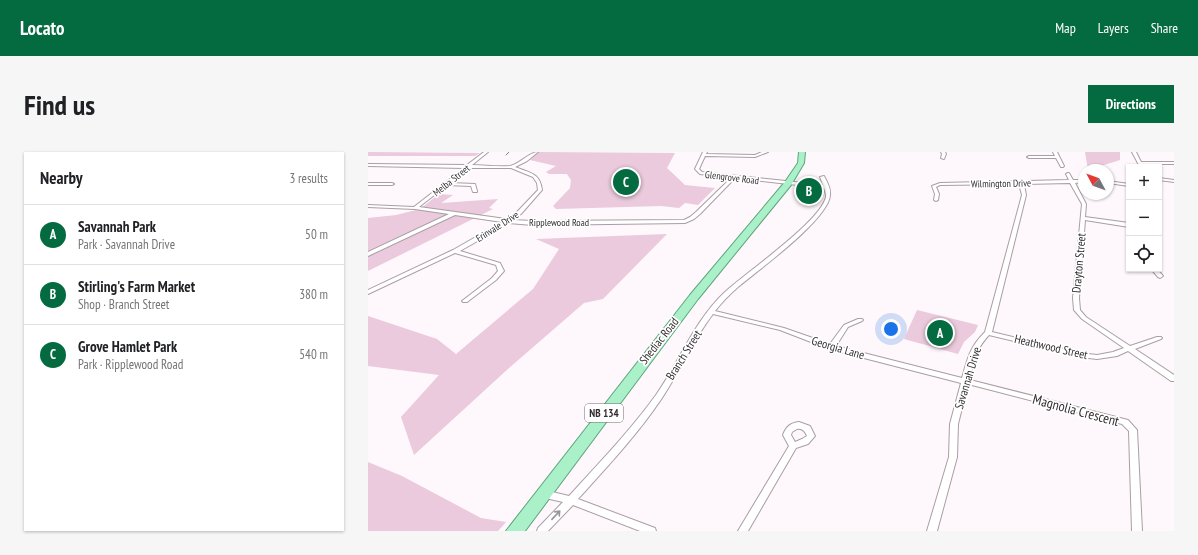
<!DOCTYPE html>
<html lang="en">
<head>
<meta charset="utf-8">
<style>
  body { margin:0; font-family:"PT Sans Narrow",sans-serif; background:#f6f6f6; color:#202124 }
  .controls { position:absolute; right:12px; top:12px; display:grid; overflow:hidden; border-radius:0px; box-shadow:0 1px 3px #0004 }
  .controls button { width:36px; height:36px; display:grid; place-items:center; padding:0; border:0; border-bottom:1px solid #e0e0e0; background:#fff; color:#202124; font:20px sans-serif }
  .compass { position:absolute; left:710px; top:12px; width:36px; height:36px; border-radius:50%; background:#fff; box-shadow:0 1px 3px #0004; rotate:311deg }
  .you { position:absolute; left:523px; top:177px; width:14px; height:14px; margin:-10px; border:3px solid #fff; border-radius:50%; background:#1a73e8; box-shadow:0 0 0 6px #1a73e833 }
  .badge { display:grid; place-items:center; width:26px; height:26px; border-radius:50%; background:#046a3f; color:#fff; font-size:13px; font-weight:700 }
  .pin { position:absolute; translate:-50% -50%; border:2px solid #fff; box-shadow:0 1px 4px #0006 }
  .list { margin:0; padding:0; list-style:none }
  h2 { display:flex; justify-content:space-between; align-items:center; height:52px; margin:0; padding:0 16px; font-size:17px }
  h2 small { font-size:13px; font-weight:400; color:#757577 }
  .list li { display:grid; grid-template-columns:26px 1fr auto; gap:12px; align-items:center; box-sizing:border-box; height:60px; padding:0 16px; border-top:1px solid #e0e0e0 }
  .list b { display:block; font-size:15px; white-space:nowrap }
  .list p { margin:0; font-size:13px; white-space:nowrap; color:#757577 }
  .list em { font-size:13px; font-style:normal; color:#757577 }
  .icon { flex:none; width:22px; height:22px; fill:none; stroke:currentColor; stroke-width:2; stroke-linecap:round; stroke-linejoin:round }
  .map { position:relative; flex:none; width:806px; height:379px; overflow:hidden; border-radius:0px }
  header { display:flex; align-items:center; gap:24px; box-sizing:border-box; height:56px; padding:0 20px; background:#046a3f; color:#fff }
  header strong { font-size:19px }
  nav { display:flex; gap:22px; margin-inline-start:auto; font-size:14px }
  .intro { display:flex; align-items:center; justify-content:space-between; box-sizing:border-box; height:96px; padding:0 24px }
  h1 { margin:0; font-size:28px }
  .button { padding:10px 18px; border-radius:0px; background:#046a3f; color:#fff; font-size:14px; font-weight:700 }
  main { display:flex; gap:24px; padding:0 24px }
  aside { flex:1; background:#fff; border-radius:0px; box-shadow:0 1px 3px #0004 }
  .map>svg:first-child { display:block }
</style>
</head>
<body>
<header>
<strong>Locato</strong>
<nav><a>Map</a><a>Layers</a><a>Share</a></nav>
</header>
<div class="intro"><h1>Find us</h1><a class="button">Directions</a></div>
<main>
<aside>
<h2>Nearby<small>3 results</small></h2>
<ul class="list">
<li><span class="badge">A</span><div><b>Savannah Park</b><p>Park · Savannah Drive</p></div><em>50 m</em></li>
<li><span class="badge">B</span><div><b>Stirling's Farm Market</b><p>Shop · Branch Street</p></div><em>380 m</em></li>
<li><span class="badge">C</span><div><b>Grove Hamlet Park</b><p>Park · Ripplewood Road</p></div><em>540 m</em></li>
</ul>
</aside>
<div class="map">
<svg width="806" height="379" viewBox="0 0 806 379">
  <rect width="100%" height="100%" fill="#fef7fb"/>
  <g fill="#eacadc">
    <polygon points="0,0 112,1 107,4 0,4"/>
    <polygon points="171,0 307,1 299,16 317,33 347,36 330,53 317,51 311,56 293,54 188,57 185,54 202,36 203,28 199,22 181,22 178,20 188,14 162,8"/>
    <polygon points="717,0 752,0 752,8 720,18"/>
    <polygon points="71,42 85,43 73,51 130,47 121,56 125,57 0,119 0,66 28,63 52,57"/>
    <polygon points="299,82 235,147 216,151 141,216 46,303 33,265 71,223 0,214 0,164 69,187 88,202 165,137 191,97 168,87"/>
    <polygon points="549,158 610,173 607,180 596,190 590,202 536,187"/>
    <polygon points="0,310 34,324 113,366 138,370 130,379 0,379"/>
  </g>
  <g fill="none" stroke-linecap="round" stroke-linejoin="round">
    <polyline stroke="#718f7c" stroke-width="1" points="138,3 141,0"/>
    <g stroke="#a99ea4" stroke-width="2">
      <g id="street">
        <path d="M116 0H120L104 13C116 13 130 15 142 14 152 12 161 0 170 0L159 9 147 15C162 21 172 21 174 38L153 62 144 68 165 69 316 68 322 65 328 60 363 26 332 22 327 17 335 0H339L338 2 387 3 394 0H400L387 5 337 4 331 17 334 20 455 33 452 25 456 24C459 30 463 36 462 43 461 67 389 119 370 135 362 142 354 150 347 159L416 176 462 192 476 173 490 167H494L495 168 494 169 480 175 468 194 594 226C600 206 601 196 617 180L654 43 651 32 572 33 568 35 571 42 570 48 568 49 566 48 567 42 564 34 572 31 701 28 698 22 700 21H701L705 28H716V30L707 31 718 52 717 65 761 71V75L717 68 711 146 712 158 718 165 762 194 789 185H793L794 186 793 187 767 197 806 223V229H803L760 199 749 204 729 207 712 205 621 183C607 198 606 209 602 228L760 268 769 278 774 379H764L761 279 754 272 600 232 590 272 589 305 569 379H559L581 305 582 272 593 231 461 197 412 178 345 162C325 188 312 219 294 246 270 282 239 315 210 347L287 376 288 379H272L205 353 180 379H169L170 376 195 350 173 345 171 342 173 339 176 338 201 344C231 311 262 279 288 243 312 209 326 169 357 140 379 120 452 70 458 45 458 42 457 39 456 36L367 26 332 62 326 67 317 71 165 73 139 71 120 83 92 99 132 111 136 119 128 128 99 150H95L94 149 124 126 130 119 128 113 87 101 0 142V138L85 98 134 70 87 63 0 104V100L81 62 47 57 0 55V53L46 55 96 16 0 14V12L99 13ZM101 16H143L165 25 169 31 170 38 149 60 138 67 51 55 79 33 103 34 105 40H109V39L107 32 82 31ZM702 31 714 52 705 146 706 158 714 167 756 196 745 200 729 203 712 201 624 180 658 43 656 32Z"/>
        <polygon points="573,0 577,0 578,2 576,7 573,6 574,2"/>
        <polygon points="685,0 689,0 696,14 695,15 693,15 688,6 661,6 659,5 661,4 687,4"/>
        <polygon points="764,0 768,0 773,10 806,10 806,12 775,12 776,15 772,15"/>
        <polygon points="791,26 806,28 806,30 791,28"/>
        <polygon points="740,29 761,32 761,34 740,31"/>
        <polygon points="0,31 24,31 26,32 24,33 0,33"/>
        <polygon points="783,117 789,117 795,124 792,126 790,125"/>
        <path d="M431 270 442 274 447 284 440 292 428 296 380 379H370L421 294 415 283C418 275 422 271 431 270ZM429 277C434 276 437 279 439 284L434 287 427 290 423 283 424 280Z"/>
      </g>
    </g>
    <g stroke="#5ca67c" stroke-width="2">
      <polygon id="primary" points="431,0 437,0 436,11 423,33 330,147 157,379 138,379 322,143 417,30 430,11"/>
    </g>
    <use href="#street" fill="#fff" fill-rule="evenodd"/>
    <use href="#primary" fill="#aaf0c9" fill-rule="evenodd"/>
  </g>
  <defs><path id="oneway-shaft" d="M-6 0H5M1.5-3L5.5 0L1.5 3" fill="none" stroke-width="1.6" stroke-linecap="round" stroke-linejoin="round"/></defs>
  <use stroke="#999698" href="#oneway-shaft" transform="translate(188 363) rotate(-47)"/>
  <g text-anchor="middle" stroke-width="3.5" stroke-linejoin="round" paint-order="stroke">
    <g font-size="10" fill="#332e31" stroke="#fff">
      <text transform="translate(364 25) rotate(7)" y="4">Glengrove Road</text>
      <text transform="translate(83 28) rotate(-38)" y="4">Melba Street</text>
      <text transform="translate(633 31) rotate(-1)" y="4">Wilmington Drive</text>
      <text x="191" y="74">Ripplewood Road</text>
      <text transform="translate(129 74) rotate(-32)" y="4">Erinvale Drive</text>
    </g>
    <rect fill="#fff" stroke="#706d6f" stroke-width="1" x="217" y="252" width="38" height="18" rx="3"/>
    <g font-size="11" font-weight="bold" fill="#332e31">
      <text x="236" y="265">NB 134</text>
    </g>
    <g font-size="12" fill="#332e31" stroke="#fff">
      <text transform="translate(711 111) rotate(-85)" y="4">Drayton Street</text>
      <text transform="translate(291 189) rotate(-52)" y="4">Shediac Road</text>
      <text transform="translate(683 195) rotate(13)" y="4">Heathwood Street</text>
      <text transform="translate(470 196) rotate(16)" y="4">Georgia Lane</text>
      <text transform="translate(316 203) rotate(-58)" y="4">Branch Street</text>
      <text transform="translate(600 226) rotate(-73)" y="4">Savannah Drive</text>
    </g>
    <g font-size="14" fill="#332e31" stroke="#fff">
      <text transform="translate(708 258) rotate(15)" y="5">Magnolia Crescent</text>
    </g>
  </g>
</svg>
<div class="controls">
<button>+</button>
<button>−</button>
<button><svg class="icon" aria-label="locate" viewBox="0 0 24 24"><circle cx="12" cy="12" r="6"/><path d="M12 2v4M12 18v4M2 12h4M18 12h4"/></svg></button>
</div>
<svg class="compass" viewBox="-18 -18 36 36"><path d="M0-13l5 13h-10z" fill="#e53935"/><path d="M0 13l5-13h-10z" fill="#757577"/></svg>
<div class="you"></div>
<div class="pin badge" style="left:572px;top:181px">A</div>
<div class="pin badge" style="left:441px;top:39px">B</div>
<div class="pin badge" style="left:258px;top:30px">C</div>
</div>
</main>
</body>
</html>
